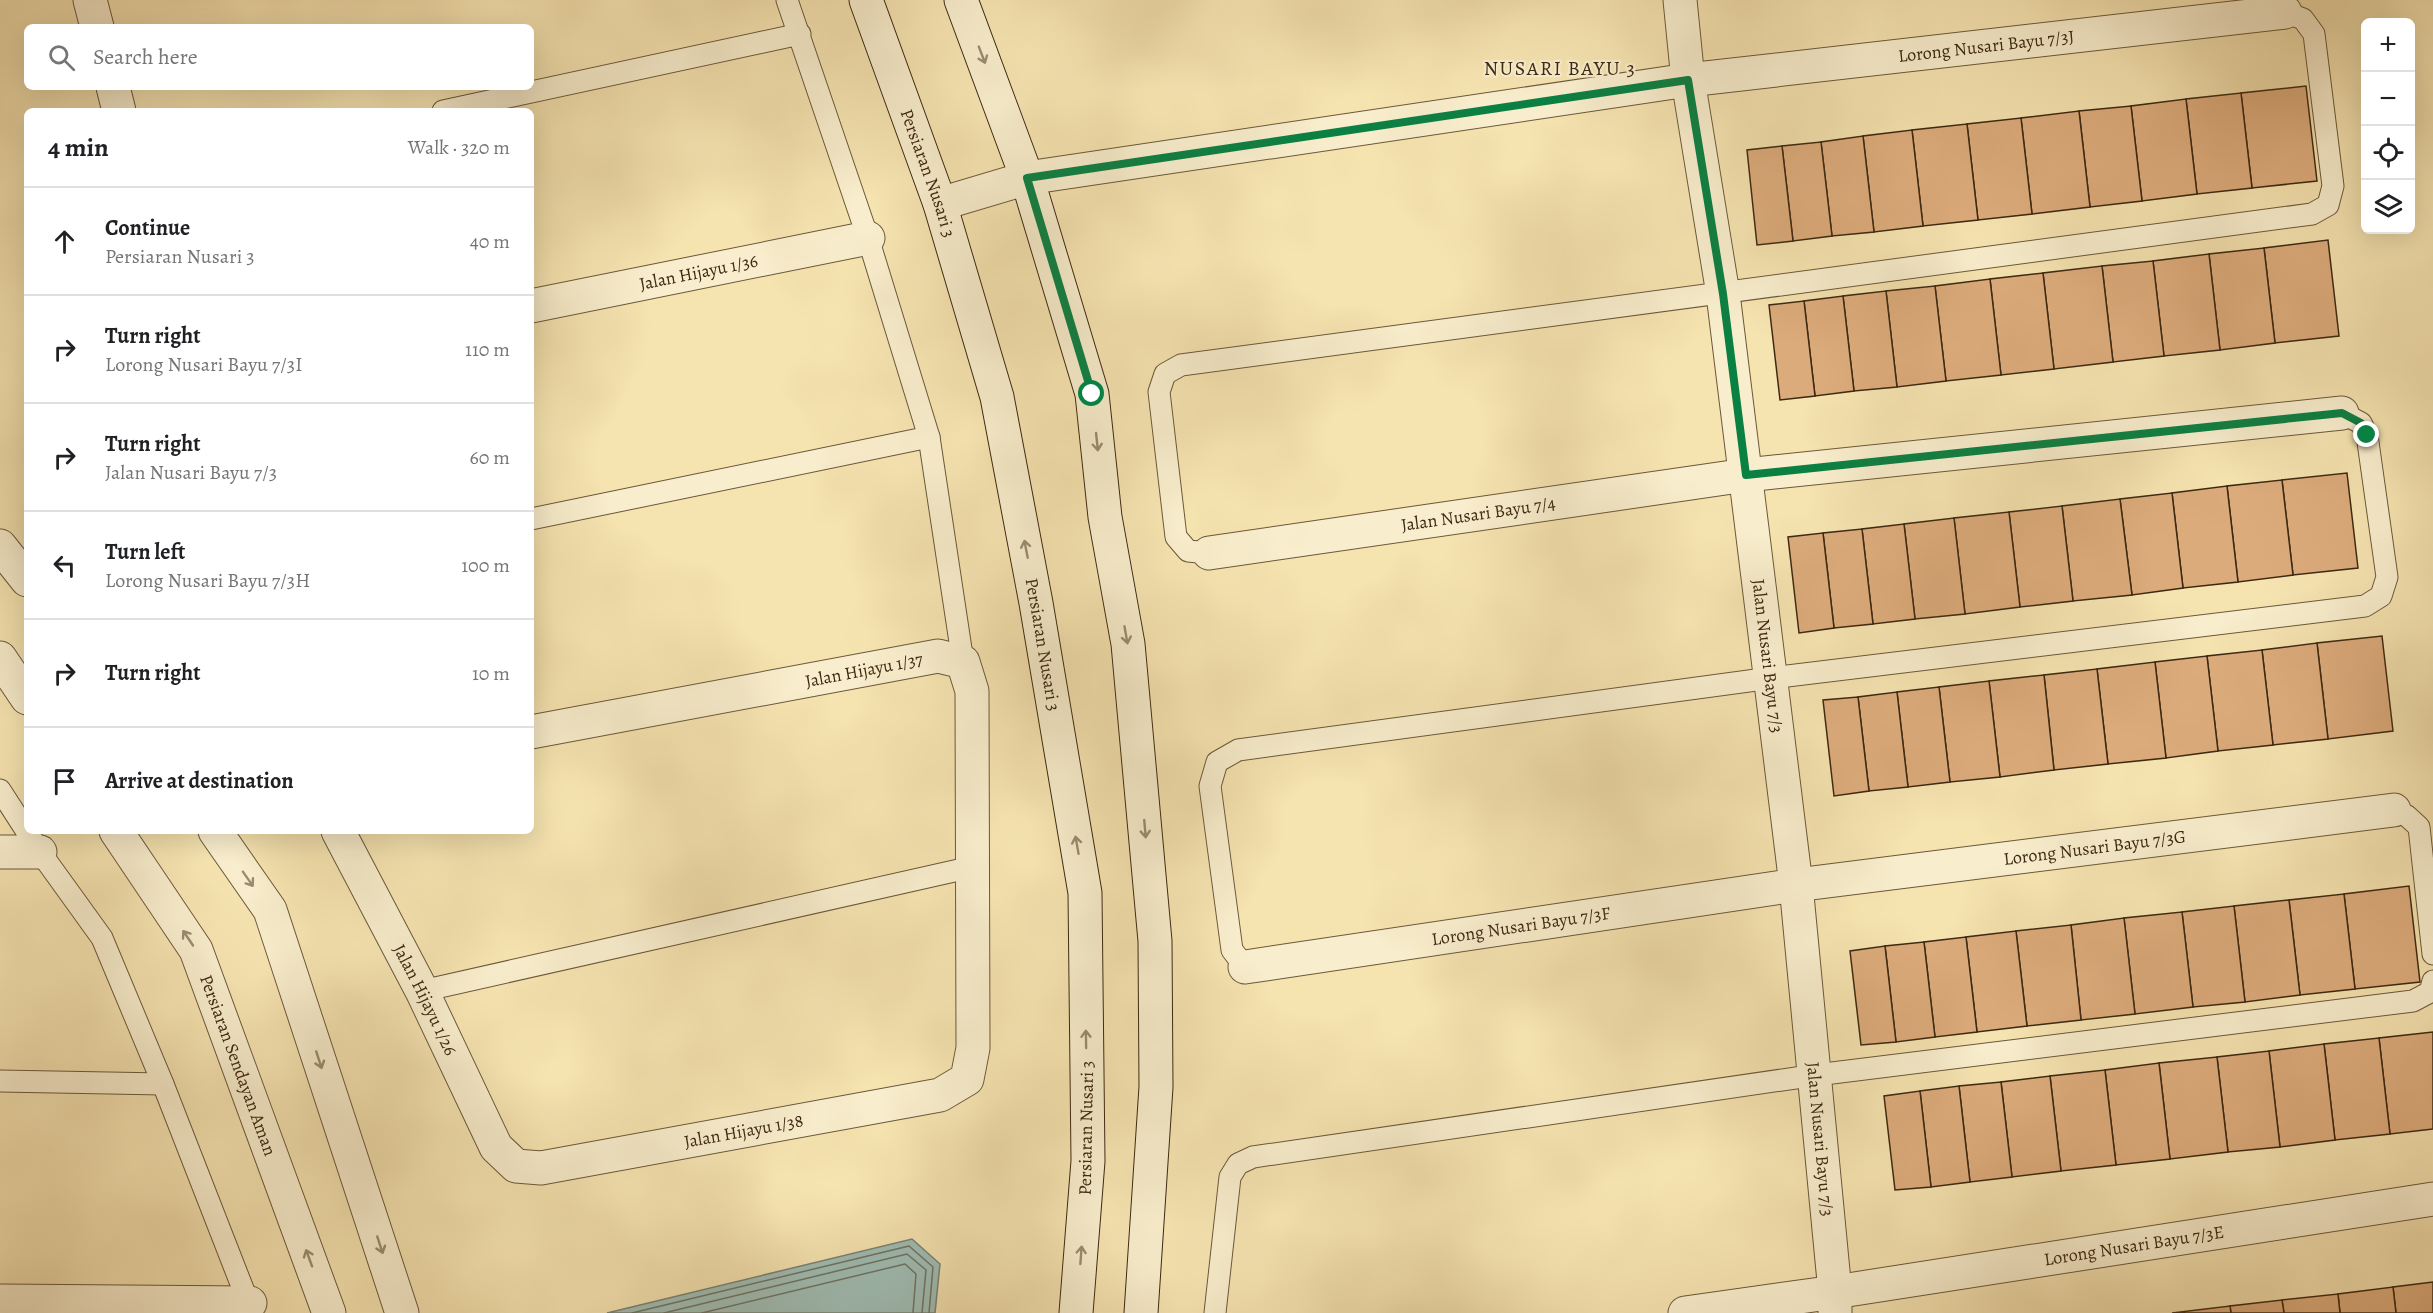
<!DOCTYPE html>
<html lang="en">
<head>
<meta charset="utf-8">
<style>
  body { margin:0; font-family:Alegreya,serif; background:#f2f2f2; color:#202124 }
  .controls { position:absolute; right:18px; top:18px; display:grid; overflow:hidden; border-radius:9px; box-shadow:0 6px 24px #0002 }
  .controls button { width:54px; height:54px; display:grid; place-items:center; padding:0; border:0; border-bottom:2px solid #e0e0e0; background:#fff; color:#202124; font:30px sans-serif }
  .stop { position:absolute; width:18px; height:18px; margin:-14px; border:4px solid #0b8043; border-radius:50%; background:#fff }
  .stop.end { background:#0b8043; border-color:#fff; box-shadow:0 2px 6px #0008 }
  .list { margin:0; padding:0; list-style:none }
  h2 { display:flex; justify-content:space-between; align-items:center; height:78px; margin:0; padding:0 24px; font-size:26px }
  h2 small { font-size:20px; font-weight:400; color:#757577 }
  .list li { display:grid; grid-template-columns:39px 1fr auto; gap:18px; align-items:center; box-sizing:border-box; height:108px; padding:0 24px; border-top:2px solid #e0e0e0 }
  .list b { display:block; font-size:22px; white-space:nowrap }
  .list p { margin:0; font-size:20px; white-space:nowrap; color:#757577 }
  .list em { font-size:20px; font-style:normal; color:#757577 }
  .icon { flex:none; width:33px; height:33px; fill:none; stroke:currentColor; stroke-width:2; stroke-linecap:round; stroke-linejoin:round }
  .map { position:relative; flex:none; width:2433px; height:1313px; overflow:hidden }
  .search { position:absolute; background:#fff; box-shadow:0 6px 24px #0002; left:24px; top:24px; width:510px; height:66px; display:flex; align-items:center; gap:15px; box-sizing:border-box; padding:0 21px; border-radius:9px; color:#757577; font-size:22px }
  .panel { position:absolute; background:#fff; box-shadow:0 6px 24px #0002; left:24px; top:108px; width:510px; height:726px; border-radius:9px }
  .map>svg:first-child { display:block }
</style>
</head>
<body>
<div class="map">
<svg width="2433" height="1313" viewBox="0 0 2433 1313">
  <rect width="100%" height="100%" fill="#f5e3b0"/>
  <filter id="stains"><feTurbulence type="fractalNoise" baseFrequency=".00333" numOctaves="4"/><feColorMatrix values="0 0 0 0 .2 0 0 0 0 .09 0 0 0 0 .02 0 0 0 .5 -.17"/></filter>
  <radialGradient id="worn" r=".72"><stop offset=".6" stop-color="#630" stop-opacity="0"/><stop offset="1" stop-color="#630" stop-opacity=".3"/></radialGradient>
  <polygon fill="#9fbdb4" stroke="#788273" stroke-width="1.5" points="912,1239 940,1264 935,1313 607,1313"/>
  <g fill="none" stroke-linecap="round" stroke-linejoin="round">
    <g stroke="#6e7363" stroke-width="1.5">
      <polyline points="632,1313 909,1246 933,1267 929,1313"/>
      <polyline points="664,1313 907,1254 926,1270 922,1313"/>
      <polyline points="702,1313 905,1264 916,1274 913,1313"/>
    </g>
  </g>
  <g fill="#dcab7b" stroke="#3d2912" stroke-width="1.5">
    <polygon points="2306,86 2317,181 2252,188 2241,93"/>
    <polygon points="2241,93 2252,188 2197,194 2186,99"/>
    <polygon points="2186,99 2197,194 2142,201 2131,106"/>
    <polygon points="2131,106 2142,201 2090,207 2079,111"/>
    <polygon points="2079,111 2090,207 2032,214 2021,118"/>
    <polygon points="2021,118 2032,214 1978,220 1967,124"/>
    <polygon points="1967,124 1978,220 1923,226 1912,130"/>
    <polygon points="1912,130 1923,226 1874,232 1863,136"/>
    <polygon points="1863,136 1874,232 1832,236 1821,142"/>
    <polygon points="1821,142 1832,236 1793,241 1782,146"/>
    <polygon points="1782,146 1793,241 1757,245 1747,150"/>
    <polygon points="2328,240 2339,336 2275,343 2264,248"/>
    <polygon points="2264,248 2275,343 2220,350 2209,254"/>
    <polygon points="2209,254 2220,350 2164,356 2153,261"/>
    <polygon points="2153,261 2164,356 2113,362 2102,266"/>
    <polygon points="2102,266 2113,362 2054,369 2043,273"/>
    <polygon points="2043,273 2054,369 2001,375 1990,279"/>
    <polygon points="1990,279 2001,375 1946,381 1935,286"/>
    <polygon points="1935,286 1946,381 1897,387 1886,291"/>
    <polygon points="1886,291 1897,387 1854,391 1843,296"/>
    <polygon points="1843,296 1854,391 1815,396 1804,301"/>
    <polygon points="1804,301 1815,396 1780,400 1769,305"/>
    <polygon points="2347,473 2358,568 2293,575 2282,480"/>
    <polygon points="2282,480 2293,575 2238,582 2227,486"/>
    <polygon points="2227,486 2238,582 2183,588 2172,493"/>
    <polygon points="2172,493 2183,588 2132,595 2120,499"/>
    <polygon points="2120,499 2132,595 2073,601 2062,506"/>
    <polygon points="2062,506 2073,601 2020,607 2009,512"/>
    <polygon points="2009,512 2020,607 1965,614 1954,518"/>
    <polygon points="1954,518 1965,614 1915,619 1904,524"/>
    <polygon points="1904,524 1915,619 1873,624 1862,529"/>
    <polygon points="1862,529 1873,624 1834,628 1823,533"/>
    <polygon points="1823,533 1834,628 1799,633 1788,537"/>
    <polygon points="2382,636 2393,731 2328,739 2317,643"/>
    <polygon points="2317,643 2328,739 2273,745 2262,650"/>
    <polygon points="2262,650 2273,745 2218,751 2207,656"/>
    <polygon points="2207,656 2218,751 2166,758 2155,662"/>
    <polygon points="2155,662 2166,758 2108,764 2097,669"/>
    <polygon points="2097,669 2108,764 2054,770 2044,675"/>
    <polygon points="2044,675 2054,770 2000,777 1989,681"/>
    <polygon points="1989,681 2000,777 1950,782 1939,687"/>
    <polygon points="1939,687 1950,782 1908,787 1897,692"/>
    <polygon points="1897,692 1908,787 1869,791 1858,697"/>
    <polygon points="1858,697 1869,791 1834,796 1823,700"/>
    <polygon points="2409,886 2420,982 2355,989 2344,894"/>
    <polygon points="2344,894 2355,989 2300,995 2289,900"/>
    <polygon points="2289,900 2300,995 2245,1002 2234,906"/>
    <polygon points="2234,906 2245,1002 2193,1007 2182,912"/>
    <polygon points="2182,912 2193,1007 2135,1014 2124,918"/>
    <polygon points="2124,918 2135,1014 2081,1020 2071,925"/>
    <polygon points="2071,925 2081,1020 2027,1026 2016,931"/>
    <polygon points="2016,931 2027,1026 1977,1032 1966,937"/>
    <polygon points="1966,937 1977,1032 1935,1037 1924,942"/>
    <polygon points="1924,942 1935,1037 1896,1042 1885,946"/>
    <polygon points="1885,946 1896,1042 1861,1045 1850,951"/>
    <polygon points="2433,1032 2433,1129 2390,1134 2379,1038"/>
    <polygon points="2379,1038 2390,1134 2335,1140 2324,1044"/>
    <polygon points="2324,1044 2335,1140 2280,1147 2269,1051"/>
    <polygon points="2269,1051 2280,1147 2228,1152 2217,1057"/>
    <polygon points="2217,1057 2228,1152 2170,1159 2159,1063"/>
    <polygon points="2159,1063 2170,1159 2116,1165 2105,1070"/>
    <polygon points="2105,1070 2116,1165 2061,1171 2050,1076"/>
    <polygon points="2050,1076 2061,1171 2012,1177 2001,1082"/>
    <polygon points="2001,1082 2012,1177 1970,1182 1959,1086"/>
    <polygon points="1959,1086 1970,1182 1931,1187 1920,1091"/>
    <polygon points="1920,1091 1931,1187 1895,1190 1884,1096"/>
    <polygon points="2433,1282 2433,1313 2396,1313 2393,1287"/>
    <polygon points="2393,1287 2396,1313 2340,1313 2338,1294"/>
    <polygon points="2338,1294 2340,1313 2284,1313 2282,1300"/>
    <polygon points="2282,1300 2284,1313 2231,1313 2230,1306"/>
    <polygon points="2230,1306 2231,1313 2172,1313"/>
  </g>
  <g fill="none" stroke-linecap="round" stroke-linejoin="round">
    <g stroke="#6b583a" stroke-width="23">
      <g id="service">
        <polyline points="787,0 868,238 929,437 963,662"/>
        <polyline points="443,111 800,34"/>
        <polyline points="531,519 929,437"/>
        <polyline points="1209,553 1188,551 1176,537 1159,392 1165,374 1181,365 2312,214 2328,205 2333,186 2314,34 2303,19 2285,12"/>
        <polyline points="0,790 40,852 102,938 163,1084 252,1312"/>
        <polyline points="2394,810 2407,816 2419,827 2433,954"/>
        <polyline points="1245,967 1232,950 1210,786 1217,762 1238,750 1771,678 2365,606 2381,596 2387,577 2367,435 2361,423 2342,413"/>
        <polyline points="422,991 972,867"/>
        <polyline points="0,1081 163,1084"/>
        <polyline points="1215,1313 1230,1177 1238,1164 1253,1157 1816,1075 2413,1001 2430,992 2433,981"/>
      </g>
    </g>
    <g stroke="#6b583a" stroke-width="35">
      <g id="minor">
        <polyline points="90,0 97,27"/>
        <path id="s1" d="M1680 0 1688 80 1723 294 1796 885 1835 1292V1313"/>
        <polyline points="113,87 119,111"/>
        <path id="s2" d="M940 204 1027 178 1688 80 2285 12"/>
        <path id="s3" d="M531 306 868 238"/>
        <path id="s4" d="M1209 553 1746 475 2342 413"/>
        <path id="s5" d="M338 831 422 991 496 1147 516 1166 541 1168 940 1095 967 1079 973 1048 972 691 963 662 938 656 531 732"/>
        <polyline points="0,852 40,852"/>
        <path id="s6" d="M1245 967 1796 885 2394 810"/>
        <polyline points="0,1301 250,1303"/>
        <path id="s7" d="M1685 1313 1835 1292 2433 1199"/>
      </g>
    </g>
    <g stroke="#6b583a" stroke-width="35">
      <g id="tertiary">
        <polyline points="0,546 27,580"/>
        <polyline points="0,658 27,698"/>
        <path id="s8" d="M116 831 196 950 329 1313"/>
        <polyline points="215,831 270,910 402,1313"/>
      </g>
    </g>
    <g stroke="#3d2912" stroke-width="35">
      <g id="secondary">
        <path id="s9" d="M866 0 940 204 997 397 1036 603 1085 893 1088 1161 1076 1313"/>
        <polyline points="961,0 1027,178 1092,394 1105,517 1128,644 1155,941 1156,1087 1141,1313"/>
      </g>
    </g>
    <use href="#service" stroke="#f8edcc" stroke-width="21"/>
    <use href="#minor" stroke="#f8edcc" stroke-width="33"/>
    <use href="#tertiary" stroke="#f8edcc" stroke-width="33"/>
    <use href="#secondary" stroke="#f8edcc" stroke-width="33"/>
  </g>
  <defs><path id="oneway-shaft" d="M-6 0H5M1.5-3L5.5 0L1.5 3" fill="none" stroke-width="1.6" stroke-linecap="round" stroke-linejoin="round" transform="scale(1.5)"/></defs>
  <g stroke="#9a8b6f">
    <use href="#oneway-shaft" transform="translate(982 55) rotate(69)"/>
    <use href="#oneway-shaft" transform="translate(1097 442) rotate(84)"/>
    <use href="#oneway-shaft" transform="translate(1026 549) rotate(-101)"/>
    <use href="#oneway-shaft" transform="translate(1126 635) rotate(80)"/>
    <use href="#oneway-shaft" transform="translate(1145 829) rotate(85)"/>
    <use href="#oneway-shaft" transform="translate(1077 845) rotate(-100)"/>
    <use href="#oneway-shaft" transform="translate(248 879) rotate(55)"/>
    <use href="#oneway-shaft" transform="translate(188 938) rotate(-124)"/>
    <use href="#oneway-shaft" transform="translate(1086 1039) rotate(-91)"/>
    <use href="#oneway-shaft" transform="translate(319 1060) rotate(72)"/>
    <use href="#oneway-shaft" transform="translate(380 1245) rotate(72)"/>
    <use href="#oneway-shaft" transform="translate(1081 1255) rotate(-86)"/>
    <use href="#oneway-shaft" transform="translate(309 1258) rotate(-110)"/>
  </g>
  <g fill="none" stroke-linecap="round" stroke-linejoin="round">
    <polyline stroke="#0b8043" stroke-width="8" points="1092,394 1027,178 1688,80 1723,294 1746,475 2342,413 2361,423 2367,435"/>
  </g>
  <g text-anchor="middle" stroke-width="4.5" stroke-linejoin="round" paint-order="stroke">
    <g font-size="18" fill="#3d2912" stroke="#f8edcc">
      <text dy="6" stroke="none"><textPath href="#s2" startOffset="1059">Lorong Nusari Bayu 7/3J</textPath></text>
      <text dy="6" stroke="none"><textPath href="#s9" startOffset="184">Persiaran Nusari 3</textPath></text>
      <text dy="6" stroke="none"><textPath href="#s3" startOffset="171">Jalan Hijayu 1/36</textPath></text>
      <text dy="6" stroke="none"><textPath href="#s4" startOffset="272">Jalan Nusari Bayu 7/4</textPath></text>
      <text dy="6" stroke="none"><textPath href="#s9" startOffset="670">Persiaran Nusari 3</textPath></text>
      <text dy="6" stroke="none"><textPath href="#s1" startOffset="662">Jalan Nusari Bayu 7/3</textPath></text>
      <text transform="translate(864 670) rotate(-11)" y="6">Jalan Hijayu 1/37</text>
      <text dy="6" stroke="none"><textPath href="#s6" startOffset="858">Lorong Nusari Bayu 7/3G</textPath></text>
      <text dy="6" stroke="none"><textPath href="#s6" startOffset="279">Lorong Nusari Bayu 7/3F</textPath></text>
      <text dy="6" stroke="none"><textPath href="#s5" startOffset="190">Jalan Hijayu 1/26</textPath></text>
      <text dy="6" stroke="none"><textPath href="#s8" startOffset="266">Persiaran Sendayan Aman</textPath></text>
      <text transform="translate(1086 1128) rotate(-89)" y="6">Persiaran Nusari 3</text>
      <text dy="6" stroke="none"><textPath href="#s5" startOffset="612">Jalan Hijayu 1/38</textPath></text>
      <text dy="6" stroke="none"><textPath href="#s1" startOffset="1148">Jalan Nusari Bayu 7/3</textPath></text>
      <text dy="6" stroke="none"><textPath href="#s7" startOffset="454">Lorong Nusari Bayu 7/3E</textPath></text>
    </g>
    <g font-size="20" letter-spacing="1.5" fill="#3d2912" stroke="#f8edcc">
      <text x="1560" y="75">NUSARI BAYU 3</text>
    </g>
  </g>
  <rect width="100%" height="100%" filter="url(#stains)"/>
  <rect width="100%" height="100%" fill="url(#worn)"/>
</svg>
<div class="controls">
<button>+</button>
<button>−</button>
<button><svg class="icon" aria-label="locate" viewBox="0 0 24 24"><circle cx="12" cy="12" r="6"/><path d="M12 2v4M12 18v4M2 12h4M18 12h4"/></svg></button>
<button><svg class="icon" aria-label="layers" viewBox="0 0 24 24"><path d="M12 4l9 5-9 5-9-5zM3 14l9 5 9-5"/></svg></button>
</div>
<div class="stop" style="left:1092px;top:394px"></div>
<div class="stop end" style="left:2367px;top:435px"></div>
<div class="search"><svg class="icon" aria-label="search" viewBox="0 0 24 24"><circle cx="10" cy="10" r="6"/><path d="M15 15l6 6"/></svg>Search here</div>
<section class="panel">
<h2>4 min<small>Walk · 320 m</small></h2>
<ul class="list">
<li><svg class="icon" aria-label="ahead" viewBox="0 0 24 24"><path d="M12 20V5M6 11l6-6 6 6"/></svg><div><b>Continue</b><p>Persiaran Nusari 3</p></div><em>40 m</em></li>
<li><svg class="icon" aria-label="right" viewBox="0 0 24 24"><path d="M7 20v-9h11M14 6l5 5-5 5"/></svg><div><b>Turn right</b><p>Lorong Nusari Bayu 7/3I</p></div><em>110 m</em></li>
<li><svg class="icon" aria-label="right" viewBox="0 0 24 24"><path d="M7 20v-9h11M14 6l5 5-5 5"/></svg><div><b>Turn right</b><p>Jalan Nusari Bayu 7/3</p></div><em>60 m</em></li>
<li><svg class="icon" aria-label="left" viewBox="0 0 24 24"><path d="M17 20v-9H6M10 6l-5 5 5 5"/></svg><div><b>Turn left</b><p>Lorong Nusari Bayu 7/3H</p></div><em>100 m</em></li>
<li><svg class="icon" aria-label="right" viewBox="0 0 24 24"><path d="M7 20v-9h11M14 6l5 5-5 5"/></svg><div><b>Turn right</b></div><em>10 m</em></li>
<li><svg class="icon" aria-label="arrive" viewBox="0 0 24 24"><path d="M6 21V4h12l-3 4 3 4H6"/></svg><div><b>Arrive at destination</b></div></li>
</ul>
</section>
</div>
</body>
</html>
